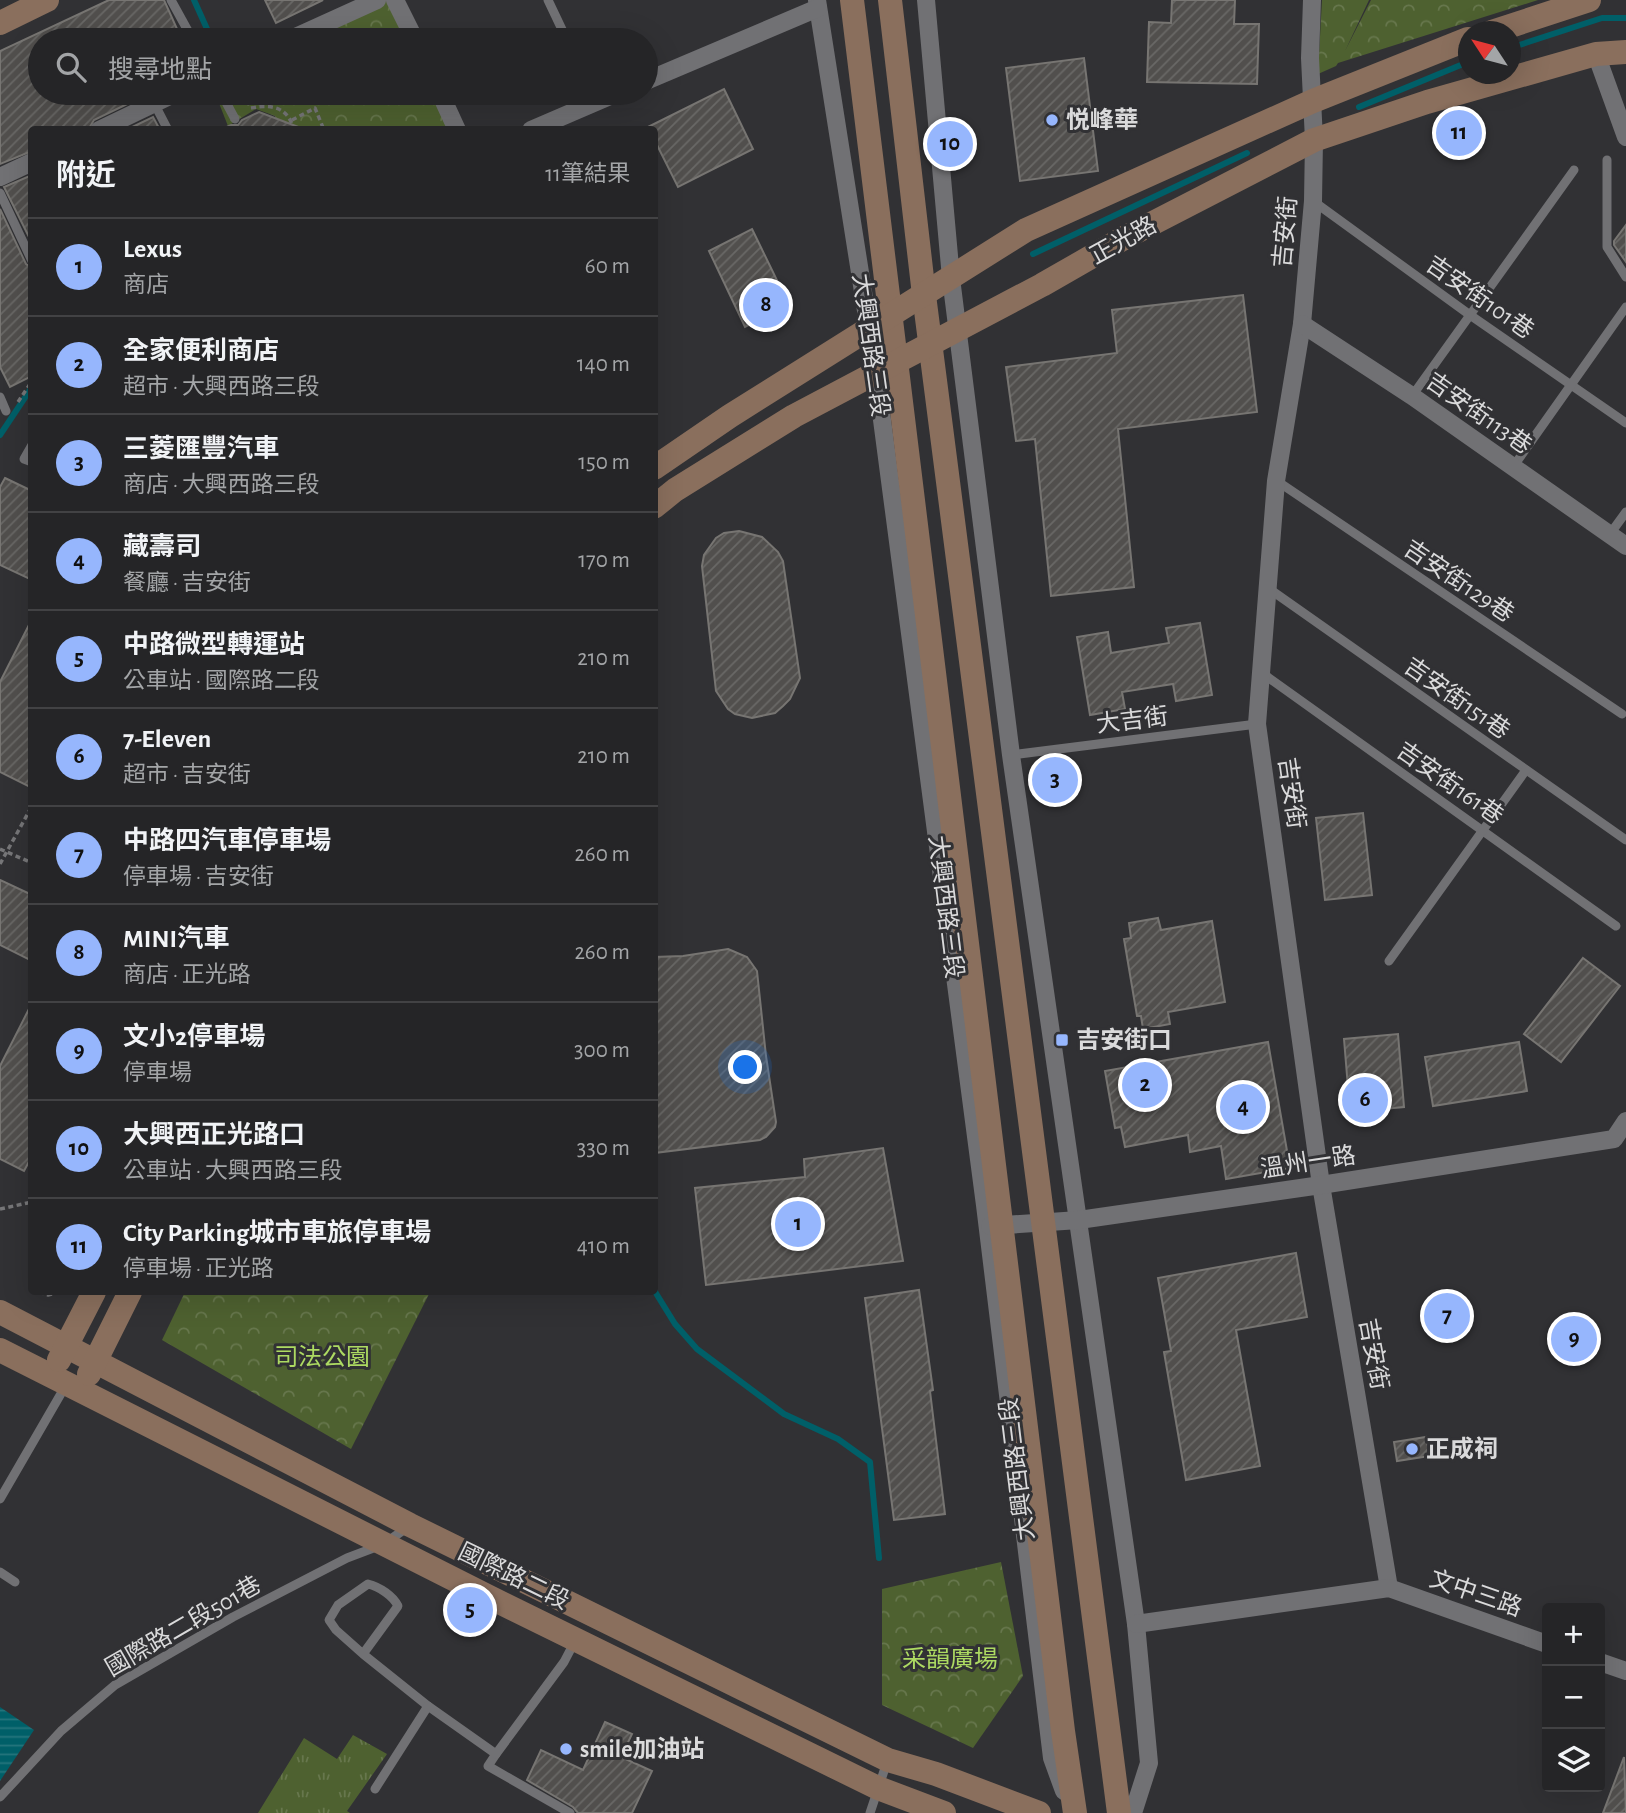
<!DOCTYPE html>
<html lang="zh-TW">
<head>
<meta charset="utf-8">
<style>
  body { margin:0; font-family:"Alegreya Sans","Noto Sans TC",sans-serif; background:#313133; color:#f1f3f6 }
  .controls { position:absolute; right:21px; bottom:21px; display:grid; overflow:hidden; border-radius:7px; box-shadow:0 7px 28px #0002 }
  .controls button { width:63px; height:63px; display:grid; place-items:center; padding:0; border:0; border-bottom:2px solid #424244; background:#252527; color:#f1f3f6; font:35px sans-serif }
  .compass { position:absolute; left:1458px; top:21px; width:63px; height:63px; border-radius:50%; background:#252527; box-shadow:0 7px 28px #0002; rotate:306deg }
  .you { position:absolute; left:746px; top:1068px; width:24px; height:24px; margin:-18px; border:5px solid #fff; border-radius:50%; background:#1a73e8; box-shadow:0 0 0 10px #1a73e833 }
  .badge { display:grid; place-items:center; width:46px; height:46px; border-radius:50%; background:#96b6fd; color:#111; font-size:23px; font-weight:700 }
  .pin { position:absolute; translate:-50% -50%; border:4px solid #fff; box-shadow:0 2px 7px #0006 }
  .list { margin:0; padding:0; list-style:none }
  h2 { display:flex; justify-content:space-between; align-items:center; height:91px; margin:0; padding:0 28px; font-size:30px }
  h2 small { font-size:23px; font-weight:400; color:#a3a5a7 }
  .list li { display:grid; grid-template-columns:46px 1fr auto; gap:21px; align-items:center; box-sizing:border-box; height:98px; padding:0 28px; border-top:2px solid #424244 }
  .list b { display:block; font-size:26px; white-space:nowrap }
  .list p { margin:0; font-size:23px; white-space:nowrap; color:#a3a5a7 }
  .list em { font-size:23px; font-style:normal; color:#a3a5a7 }
  .icon { flex:none; width:38px; height:38px; fill:none; stroke:currentColor; stroke-width:2; stroke-linecap:round; stroke-linejoin:round }
  .map { position:relative; flex:none; width:1626px; height:1813px; overflow:hidden }
  .search { position:absolute; background:#252527; box-shadow:0 7px 28px #0002; left:28px; top:28px; width:630px; height:77px; display:flex; align-items:center; gap:18px; box-sizing:border-box; padding:0 24px; border-radius:38px; color:#a3a5a7; font-size:26px }
  .panel { position:absolute; background:#252527; box-shadow:0 7px 28px #0002; left:28px; top:126px; width:630px; height:1169px; border-radius:7px }
  .map>svg:first-child { display:block }
</style>
</head>
<body>
<div class="map">
<svg width="1626" height="1813" viewBox="0 0 1626 1813">
  <defs>
    <pattern id="grass-tufts" width="24" height="20" patternUnits="userSpaceOnUse" patternTransform="scale(1.75)"><rect width="24" height="20" fill="#4e6130"/><path d="M3 7l-1-3M5 7V3M7 7l1-3M15 17l-1-3M17 17v-4M19 17l1-3" fill="none" stroke="#67774d"/></pattern>
    <pattern id="park-crowns" width="20" height="18" patternUnits="userSpaceOnUse" patternTransform="scale(1.75)"><rect width="20" height="18" fill="#4e6130"/><path d="M2 6a3 3 0 1 1 6 0M12 15a3 3 0 1 1 6 0" fill="none" stroke="#67774d"/></pattern>
    <pattern id="water-rules" width="6" height="5" patternUnits="userSpaceOnUse" patternTransform="scale(1.75)"><rect width="6" height="5" fill="#005f68"/><path d="M0 2.5h6" fill="none" stroke="#25757d"/></pattern>
    <pattern id="building-hatch" width="6" height="6" patternUnits="userSpaceOnUse" patternTransform="scale(1.75)"><rect width="6" height="6" fill="#514f4d"/><path d="M-1 1l2-2M0 6l6-6M5 7l2-2" fill="none" stroke="#696866"/></pattern>
  </defs>
  <rect width="100%" height="100%" fill="#313134"/>
  <polygon fill="url(#grass-tufts)" points="353,1735 387,1754 347,1811 350,1813 258,1813 304,1738 337,1759"/>
  <g fill="url(#park-crowns)">
    <polygon points="380,0 393,0 413,40 293,40"/>
    <polygon points="1322,0 1369,0 1345,51 1371,0 1538,0 1338,63 1336,66 1318,74"/>
    <polygon points="215,93 438,93 456,129 280,129 275,116 256,109 228,126"/>
    <polygon points="185,1292 430,1292 351,1449 162,1340"/>
    <polygon points="1001,1562 1023,1676 973,1748 882,1705 882,1589"/>
  </g>
  <polygon fill="url(#water-rules)" points="0,1707 34,1730 0,1781"/>
  <g fill="none" stroke-linecap="round" stroke-linejoin="round">
    <g stroke="#005f68" stroke-width="6">
      <polyline points="194,0 212,40"/>
      <polyline points="1510,48 1602,18 1626,18"/>
      <polyline points="1359,107 1468,62"/>
      <polyline points="1033,254 1247,153"/>
      <polyline points="0,435 32,387"/>
      <polyline points="654,1290 675,1324 697,1349 784,1414 838,1439 870,1462 879,1558"/>
    </g>
  </g>
  <g fill="url(#building-hatch)" stroke="#777572" stroke-width="2">
    <polygon points="109,0 164,0 182,40 40,40 40,93 148,94 94,120 88,130 32,130 32,151 0,164 0,51"/>
    <polygon points="265,0 323,0 276,23"/>
    <polygon points="1172,0 1235,0 1234,24 1259,24 1257,84 1147,82 1149,22 1171,23"/>
    <polygon points="1084,58 1098,171 1020,181 1006,68"/>
    <polygon points="724,89 753,149 678,187 654,139 654,130 650,130 648,127"/>
    <polygon points="259,112 301,128 301,130 220,130 231,125 238,125 242,120"/>
    <polygon points="153,117 160,130 126,130"/>
    <polygon points="32,175 32,243 4,187"/>
    <polygon points="0,209 26,264 32,268 32,376 10,387 0,367"/>
    <polygon points="1626,225 1626,262 1614,245 1614,241"/>
    <polygon points="752,229 789,305 745,327 709,251"/>
    <polygon points="1243,295 1257,412 1118,429 1134,587 1051,596 1035,439 1016,441 1006,367 1117,353 1112,310"/>
    <polygon points="5,478 32,491 32,580 0,565 0,487"/>
    <polygon points="739,531 762,537 778,552 783,561 800,678 790,699 783,706 775,713 752,718 735,714 728,709 716,691 702,566 704,555 716,538 724,533"/>
    <polygon points="32,619 32,788 0,772 0,682"/>
    <polygon points="1200,623 1212,695 1176,701 1173,684 1122,692 1125,709 1090,715 1077,637 1108,632 1111,653 1169,643 1166,628"/>
    <polygon points="1363,813 1372,895 1325,900 1316,818"/>
    <polygon points="0,880 32,895 32,961 0,945"/>
    <polygon points="1158,918 1161,930 1212,921 1225,1002 1168,1012 1170,1024 1143,1029 1141,1016 1137,1016 1124,939 1131,938 1129,923"/>
    <polygon points="728,949 747,957 757,971 766,1056 776,1122 775,1127 766,1137 760,1140 654,1153 654,957 683,956"/>
    <polygon points="1583,958 1620,986 1561,1062 1524,1034"/>
    <polygon points="32,1003 32,1156 24,1171 0,1159 0,1066"/>
    <polygon points="1398,1034 1404,1107 1350,1112 1344,1039"/>
    <polygon points="1268,1042 1290,1168 1226,1179 1221,1146 1190,1152 1188,1135 1125,1147 1121,1127 1115,1128 1105,1071"/>
    <polygon points="1519,1042 1527,1091 1433,1106 1425,1057"/>
    <polygon points="883,1148 903,1261 706,1285 695,1188 805,1177 804,1159"/>
    <polygon points="1296,1253 1307,1317 1236,1330 1260,1466 1186,1480 1164,1352 1171,1351 1158,1278"/>
    <polygon points="919,1290 933,1390 930,1391 945,1514 894,1520 865,1298"/>
    <polygon points="1426,1437 1430,1456 1397,1461 1394,1442"/>
    <polygon points="605,1722 632,1734 621,1757 652,1771 632,1813 578,1813 573,1807 527,1780 541,1750 583,1770"/>
    <polygon points="1624,1757 1626,1813 1603,1813"/>
  </g>
  <g fill="none" stroke-linecap="round" stroke-linejoin="round">
    <g stroke="#767678" stroke-width="3.5" stroke-dasharray="5 3.5" stroke-linecap="butt">
      <path d="M243 93 251 108C272 104 288 107 294 130"/>
      <polyline points="292,120 315,108 324,130"/>
      <polyline points="18,402 32,381"/>
      <polyline points="0,849 32,863"/>
      <polyline points="0,864 32,806"/>
      <polyline points="0,1209 32,1202"/>
      <polyline points="32,1269 32,1282"/>
      <polyline points="39,1292 48,1295 60,1292"/>
    </g>
    <g stroke="#717174" stroke-width="9">
      <polyline points="171,0 193,40"/>
      <polyline points="548,0 567,40"/>
      <polyline points="221,93 235,119"/>
      <polyline points="154,103 168,130"/>
      <polyline points="1607,160 1607,247 1626,277"/>
      <polyline points="0,193 32,261"/>
      <polyline points="1313,201 1470,315 1626,423"/>
      <polyline points="1412,396 1574,170"/>
      <polyline points="0,397 6,411"/>
      <polyline points="32,445 24,459 32,462"/>
      <polyline points="1513,467 1626,307"/>
      <polyline points="1277,481 1622,714"/>
      <polyline points="1610,534 1626,512"/>
      <polyline points="1268,588 1626,840"/>
      <polyline points="1262,673 1616,926"/>
      <polyline points="1011,755 1257,724"/>
      <polyline points="1389,961 1526,770"/>
      <polyline points="0,1499 66,1385"/>
      <polyline points="0,1572 15,1582"/>
      <path d="M363 1654 336 1630 329 1620 338 1605 368 1584C380 1587 393 1596 398 1606L363 1654 428 1706"/>
      <polyline points="496,1754 488,1766 570,1813"/>
      <polyline points="375,1789 428,1706 496,1754 564,1662 575,1641"/>
      <polyline points="0,1797 61,1731 115,1685 233,1617 347,1558 384,1544 409,1526"/>
      <polyline points="870,1813 887,1762"/>
    </g>
    <g stroke="#717174" stroke-width="18">
      <polyline points="395,0 415,40"/>
      <polyline points="817,0 876,374 985,1205 1052,1758 1064,1791"/>
      <polyline points="926,0 951,278 1011,755 1136,1624 1149,1763 1133,1813"/>
      <polyline points="1312,0 1310,58 1314,140 1313,201 1302,324 1276,481 1257,724 1321,1185 1389,1588"/>
      <polyline points="289,40 377,0"/>
      <polyline points="1596,54 1626,137"/>
      <polyline points="646,81 818,8"/>
      <polyline points="440,93 457,130"/>
      <polyline points="99,130 176,93"/>
      <polyline points="531,130 617,93"/>
      <polyline points="0,177 32,162"/>
      <polyline points="1302,324 1412,396 1626,546"/>
      <polyline points="990,1226 1079,1220 1321,1185 1614,1139 1626,1121"/>
      <polyline points="1136,1624 1389,1588 1547,1644"/>
      <polyline points="1600,1662 1626,1671"/>
    </g>
    <g stroke="#8a6f5d" stroke-width="24">
      <polyline points="852,0 1063,1731 1075,1813"/>
      <polyline points="890,0 924,295 1119,1813"/>
      <polyline points="0,23 47,0"/>
      <polyline points="1492,32 1589,0"/>
      <polyline points="654,468 730,416 1026,230 1313,101 1468,39"/>
      <polyline points="654,507 675,490 794,416 1042,285 1124,238 1314,140 1427,102 1596,54 1626,52"/>
      <polyline points="0,1312 410,1525 888,1760 936,1774 1039,1813"/>
      <polyline points="0,1350 489,1597 878,1788 944,1813"/>
      <polyline points="59,1360 94,1292"/>
      <polyline points="89,1374 130,1292"/>
    </g>
  </g>
  <g fill="#96b6fd" stroke="#313134" stroke-width="2.5">
    <circle cx="1052" cy="120" r="7"/>
    <rect x="1055" y="1033" width="14" height="14" rx="3.5"/>
    <circle cx="1412" cy="1449" r="7"/>
    <circle cx="566" cy="1749" r="7"/>
  </g>
  <g text-anchor="middle" stroke-width="6" stroke-linejoin="round" paint-order="stroke">
    <g font-size="24" font-weight="bold" fill="#dadadb" stroke="#313134" text-anchor="start">
      <text x="1066" y="128">悦峰華</text>
      <text x="1076" y="1048">吉安街口</text>
      <text x="1426" y="1457">正成祠</text>
      <text x="580" y="1757">smile加油站</text>
    </g>
    <g font-size="24" fill="#dadadb" stroke="#313134">
      <text transform="translate(1285 232) rotate(-85)" y="8">吉安街</text>
      <text transform="translate(1123 240) rotate(-29)" y="8">正光路</text>
      <text transform="translate(1480 297) rotate(35)" y="8">吉安街101巷</text>
      <text transform="translate(871 345) rotate(82)" y="8">大興西路三段</text>
      <text transform="translate(1479 413) rotate(35)" y="8">吉安街113巷</text>
      <text transform="translate(1459 581) rotate(34)" y="8">吉安街129巷</text>
      <text transform="translate(1457 698) rotate(35)" y="8">吉安街151巷</text>
      <text transform="translate(1132 720) rotate(-7)" y="8">大吉街</text>
      <text transform="translate(1450 783) rotate(35)" y="8">吉安街161巷</text>
      <text transform="translate(1292 793) rotate(82)" y="8">吉安街</text>
      <text transform="translate(946 907) rotate(83)" y="8">大興西路三段</text>
      <text transform="translate(1308 1162) rotate(-9)" y="8">溫州一路</text>
      <text transform="translate(1374 1354) rotate(80)" y="8">吉安街</text>
      <text transform="translate(1017 1469) rotate(-97)" y="8">大興西路三段</text>
      <text transform="translate(514 1576) rotate(26)" y="8">國際路二段</text>
      <text transform="translate(1476 1593) rotate(19)" y="8">文中三路</text>
      <text transform="translate(183 1626) rotate(-30)" y="8">國際路二段501巷</text>
    </g>
    <g font-size="24" fill="#adda62" stroke="#313134">
      <text x="322" y="1365">司法公園</text>
      <text x="950" y="1667">采韻廣場</text>
    </g>
  </g>
</svg>
<div class="controls">
<button>+</button>
<button>−</button>
<button><svg class="icon" aria-label="layers" viewBox="0 0 24 24"><path d="M12 4l9 5-9 5-9-5zM3 14l9 5 9-5"/></svg></button>
</div>
<svg class="compass" viewBox="-18 -18 36 36"><path d="M0-13l5 13h-10z" fill="#e53935"/><path d="M0 13l5-13h-10z" fill="#a3a5a7"/></svg>
<div class="you"></div>
<div class="pin badge" style="left:798px;top:1224px">1</div>
<div class="pin badge" style="left:1145px;top:1085px">2</div>
<div class="pin badge" style="left:1055px;top:780px">3</div>
<div class="pin badge" style="left:1243px;top:1107px">4</div>
<div class="pin badge" style="left:470px;top:1610px">5</div>
<div class="pin badge" style="left:1365px;top:1100px">6</div>
<div class="pin badge" style="left:1447px;top:1316px">7</div>
<div class="pin badge" style="left:766px;top:305px">8</div>
<div class="pin badge" style="left:1574px;top:1339px">9</div>
<div class="pin badge" style="left:950px;top:144px">10</div>
<div class="pin badge" style="left:1459px;top:133px">11</div>
<div class="search"><svg class="icon" aria-label="search" viewBox="0 0 24 24"><circle cx="10" cy="10" r="6"/><path d="M15 15l6 6"/></svg>搜尋地點</div>
<section class="panel">
<h2>附近<small>11筆結果</small></h2>
<ul class="list">
<li><span class="badge">1</span><div><b>Lexus</b><p>商店</p></div><em>60 m</em></li>
<li><span class="badge">2</span><div><b>全家便利商店</b><p>超市 · 大興西路三段</p></div><em>140 m</em></li>
<li><span class="badge">3</span><div><b>三菱匯豐汽車</b><p>商店 · 大興西路三段</p></div><em>150 m</em></li>
<li><span class="badge">4</span><div><b>藏壽司</b><p>餐廳 · 吉安街</p></div><em>170 m</em></li>
<li><span class="badge">5</span><div><b>中路微型轉運站</b><p>公車站 · 國際路二段</p></div><em>210 m</em></li>
<li><span class="badge">6</span><div><b>7-Eleven</b><p>超市 · 吉安街</p></div><em>210 m</em></li>
<li><span class="badge">7</span><div><b>中路四汽車停車場</b><p>停車場 · 吉安街</p></div><em>260 m</em></li>
<li><span class="badge">8</span><div><b>MINI汽車</b><p>商店 · 正光路</p></div><em>260 m</em></li>
<li><span class="badge">9</span><div><b>文小2停車場</b><p>停車場</p></div><em>300 m</em></li>
<li><span class="badge">10</span><div><b>大興西正光路口</b><p>公車站 · 大興西路三段</p></div><em>330 m</em></li>
<li><span class="badge">11</span><div><b>City Parking城市車旅停車場</b><p>停車場 · 正光路</p></div><em>410 m</em></li>
</ul>
</section>
</div>
</body>
</html>
